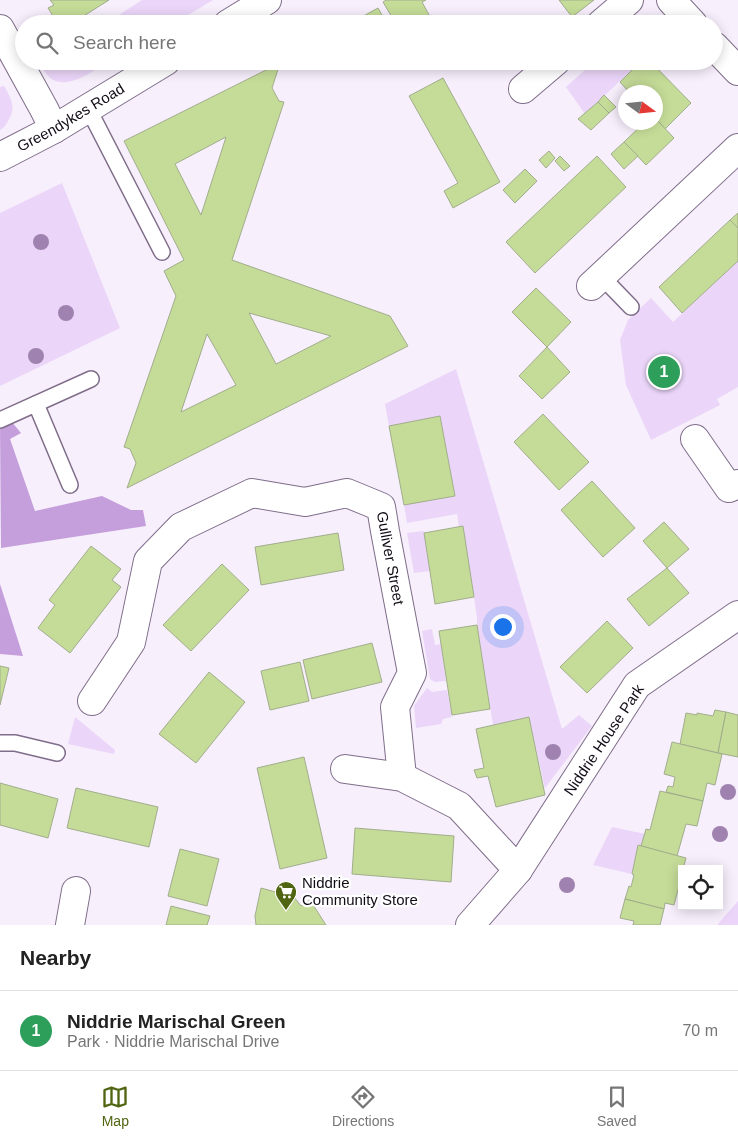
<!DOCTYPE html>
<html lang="en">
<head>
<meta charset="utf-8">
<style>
  body { margin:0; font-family:Helvetica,sans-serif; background:#f2f2f2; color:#222 }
  .controls { position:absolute; right:15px; bottom:15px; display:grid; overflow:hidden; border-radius:0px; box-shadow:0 2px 12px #0003 }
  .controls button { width:45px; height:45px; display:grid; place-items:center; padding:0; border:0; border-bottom:1px solid #e0e0e0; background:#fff; color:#222; font:25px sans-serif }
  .compass { position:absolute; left:618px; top:85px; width:45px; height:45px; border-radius:50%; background:#fff; box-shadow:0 2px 12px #0003; rotate:105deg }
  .you { position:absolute; left:502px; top:626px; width:18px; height:18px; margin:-12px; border:4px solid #fff; border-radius:50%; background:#1a73e8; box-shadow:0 0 0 8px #1a73e833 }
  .badge { display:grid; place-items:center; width:32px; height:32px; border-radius:50%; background:#506511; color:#fff; font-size:16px; font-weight:700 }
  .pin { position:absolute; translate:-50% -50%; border:2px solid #fff; box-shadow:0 1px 5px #0006 }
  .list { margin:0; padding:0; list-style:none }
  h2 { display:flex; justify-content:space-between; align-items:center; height:65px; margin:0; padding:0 20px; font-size:21px }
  h2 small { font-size:16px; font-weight:400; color:#767676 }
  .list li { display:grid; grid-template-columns:32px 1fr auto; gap:15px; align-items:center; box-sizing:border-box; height:80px; padding:0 20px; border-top:1px solid #e0e0e0 }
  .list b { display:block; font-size:19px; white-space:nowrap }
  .list p { margin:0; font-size:16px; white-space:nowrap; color:#767676 }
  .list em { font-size:16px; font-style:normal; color:#767676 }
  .icon { flex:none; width:28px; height:28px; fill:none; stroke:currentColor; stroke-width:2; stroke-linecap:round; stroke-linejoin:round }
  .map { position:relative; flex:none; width:738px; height:925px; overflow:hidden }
  .search { position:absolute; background:#fff; box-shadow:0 2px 12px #0003; left:15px; right:15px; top:15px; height:55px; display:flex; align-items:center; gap:12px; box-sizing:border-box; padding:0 18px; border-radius:28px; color:#767676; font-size:19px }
  .sheet { height:145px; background:#fff }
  nav { display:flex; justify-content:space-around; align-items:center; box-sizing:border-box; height:70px; border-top:1px solid #e0e0e0; background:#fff; font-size:14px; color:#767676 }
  nav a { display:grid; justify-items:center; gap:2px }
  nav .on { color:#506511 }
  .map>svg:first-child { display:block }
</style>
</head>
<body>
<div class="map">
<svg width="738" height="925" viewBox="0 0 738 925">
  <rect width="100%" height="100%" fill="#f7effc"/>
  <g fill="#ebd6f9">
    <polygon points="142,0 213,0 173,24 105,24"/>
    <path d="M46 61H109C94 70 69 91 50 78 47 75 43 69 40 65Z"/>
    <polygon points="595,61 641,61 585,114 566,87"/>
    <path d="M4 86C11 98 17 108 8 121 6 125 4 128 0 130V87Z"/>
    <polygon points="62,183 120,328 0,386 0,213"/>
    <polygon points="738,261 738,387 717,399 720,405 651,440 626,385 620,340 628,320 651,298 673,322"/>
    <polygon points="456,369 562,729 579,715 592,726 545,788 529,718 493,725 477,625 477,617 463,527 459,527 457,514 407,523 404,505 455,495 440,416 389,426 385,404"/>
    <polygon points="424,531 430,571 414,573 407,533"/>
    <polygon points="432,629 435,645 441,644 446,681 435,682 430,679 422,631"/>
    <polygon points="427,688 432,692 447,690 452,717 443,719 441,724 416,728 414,706"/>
    <polygon points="75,717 115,750 114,754 68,744"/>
    <polygon points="612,827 645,834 641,846 638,845 632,874 593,865"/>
    <polygon points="738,901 738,925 717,925"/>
  </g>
  <g fill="#c49fdb">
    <polygon points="11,421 21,433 10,439 35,511 102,496 131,510 143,510 146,526 1,548 0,425"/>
    <polygon points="0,584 23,656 0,654"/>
  </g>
  <g fill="#c5dc98" stroke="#a1ad8c" fill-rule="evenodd">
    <polygon points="50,0 109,0 71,24 65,24 62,17 56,21 48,8 54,5"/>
    <polygon points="386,0 426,0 422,2 434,24 396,24 383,2"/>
    <polygon points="559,0 594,0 572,17"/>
    <polygon points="378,8 387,24 360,24 358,19"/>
    <polygon points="641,61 650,61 691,103 665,129 656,119 656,92 629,92 620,82"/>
    <path d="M280 63 272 88 279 101 284 102 232 260 390 316 408 346 127 488 136 463 130 449 124 447 176 296 164 271 184 260 124 141ZM226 137 201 215 175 164ZM249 313 331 336 276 364ZM207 334 236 385 181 412Z"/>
    <polygon points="443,78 500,182 453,208 444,191 458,183 409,96"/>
    <polygon points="604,95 616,107 609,113 598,102"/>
    <polygon points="598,102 609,113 591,130 578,119"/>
    <polygon points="656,119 674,138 646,165 624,142 645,122 656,122"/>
    <polygon points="624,142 638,156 624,169 611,154"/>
    <polygon points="549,151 555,158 546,168 539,160"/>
    <polygon points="560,156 570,166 564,171 555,161"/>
    <polygon points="597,156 626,187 535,273 506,242"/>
    <polygon points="525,169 537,181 515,203 503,190"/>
    <polygon points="738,213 738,228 730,220"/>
    <polygon points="730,220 738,228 738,261 682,313 659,287"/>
    <polygon points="536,288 571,322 547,347 512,312"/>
    <polygon points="547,347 570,372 542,399 519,376"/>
    <polygon points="543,414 589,462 559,490 514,442"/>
    <polygon points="440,416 455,496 404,505 389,426"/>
    <polygon points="592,481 635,528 603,557 561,510"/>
    <polygon points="664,522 689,549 667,568 643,541"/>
    <polygon points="463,526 474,597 435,604 424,533"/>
    <polygon points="338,533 344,570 261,585 255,547"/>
    <polygon points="91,546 121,569 112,580 121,587 70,653 38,628 55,605 49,600"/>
    <polygon points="222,564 249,590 191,651 163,625"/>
    <polygon points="667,568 689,593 649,626 627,599"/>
    <polygon points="607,621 633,648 587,693 560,667"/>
    <polygon points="477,625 490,709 452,715 439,631"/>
    <polygon points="372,643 382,682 312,699 303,660"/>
    <polygon points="300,662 309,701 270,710 261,671"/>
    <polygon points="0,666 9,668 0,705"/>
    <polygon points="209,672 245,702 196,763 159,734"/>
    <polygon points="715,710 726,712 718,753 680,744 686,713 697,715 697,713 713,716"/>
    <polygon points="726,712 738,715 738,757 718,753"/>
    <polygon points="529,717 545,795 496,807 488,776 477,778 474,770 484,768 476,729"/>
    <polygon points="672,742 722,754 715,785 707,783 703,801 666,792 668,786 673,787 675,777 664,774"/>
    <polygon points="304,757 327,858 280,869 257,768"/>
    <polygon points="0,783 58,799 48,838 0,825"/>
    <polygon points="76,788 158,807 149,847 67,828"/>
    <polygon points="660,791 703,801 697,826 686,824 677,856 641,846 646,829 650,830"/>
    <polygon points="355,828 454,836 451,882 352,874"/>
    <polygon points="638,845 686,858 683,869 682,869 682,875 674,905 665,903 664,909 625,899 629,886 631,887 634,875 632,874"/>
    <polygon points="180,849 219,859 207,906 168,896"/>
    <polygon points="261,888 294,897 301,906 310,900 326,925 256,925 255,916"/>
    <polygon points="625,899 664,909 660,925 633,925 634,921 620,918"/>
    <polygon points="171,906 210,916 207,925 166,925"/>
  </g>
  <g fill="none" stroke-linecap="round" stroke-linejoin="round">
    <g stroke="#7f6d8a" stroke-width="18">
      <g id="lane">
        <polyline points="88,108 162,252"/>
        <polyline points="601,276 631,307"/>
        <polyline points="36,404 70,485"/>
        <polyline points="0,420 91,379"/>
        <polyline points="0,743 15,743 57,753"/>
      </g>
    </g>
    <g stroke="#7f6d8a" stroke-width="30">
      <g id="street">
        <polyline points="671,0 693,24"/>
        <polyline points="228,24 267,0"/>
        <polyline points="601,24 629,0"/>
        <polyline points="0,29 44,109 54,129"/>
        <polyline points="714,46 738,71"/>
        <polyline points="523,89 556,61"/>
        <path id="s1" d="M0 157 54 129 166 61"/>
        <polyline points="591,286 738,148"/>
        <polyline points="695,439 729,488 738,484"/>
        <path id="s2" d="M92 701 131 642 148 561 181 527 252 493 305 502 347 493 381 507 385 531 412 673 395 707 402 777"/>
        <polyline points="345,769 402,777 459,806 518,870"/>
        <polyline points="70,925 76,891"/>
        <polyline points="470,925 518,870 637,685 738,615"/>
      </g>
    </g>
    <use href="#lane" stroke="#fff" stroke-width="15"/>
    <use href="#street" stroke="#fff" stroke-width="28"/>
  </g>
  <g fill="#9f82af">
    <circle cx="41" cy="242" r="8"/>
    <circle cx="66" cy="313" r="8"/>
    <circle cx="36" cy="356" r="8"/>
    <circle cx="553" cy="752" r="8"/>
    <circle cx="728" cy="792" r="8"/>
    <circle cx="720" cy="834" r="8"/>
    <circle cx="567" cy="885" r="8"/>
  </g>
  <defs>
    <g id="supermarket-pin" transform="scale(1.125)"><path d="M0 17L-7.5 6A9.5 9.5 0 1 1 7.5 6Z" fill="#506511" stroke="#fff"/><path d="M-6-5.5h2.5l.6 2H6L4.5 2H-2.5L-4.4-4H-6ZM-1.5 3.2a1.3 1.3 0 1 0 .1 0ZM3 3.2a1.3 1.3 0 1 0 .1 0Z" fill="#fff"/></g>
  </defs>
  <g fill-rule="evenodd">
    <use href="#supermarket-pin" x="286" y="892"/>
  </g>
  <g text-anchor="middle" stroke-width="4.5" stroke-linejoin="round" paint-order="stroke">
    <g font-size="15" fill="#130c17" stroke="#fff">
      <text dy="5" stroke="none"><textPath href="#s1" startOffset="81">Greendykes Road</textPath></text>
      <text dy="5" stroke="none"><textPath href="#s2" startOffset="465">Gulliver Street</textPath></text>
      <text transform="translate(604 740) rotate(-56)" y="5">Niddrie House Park</text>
    </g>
    <g font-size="15" fill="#130c17" stroke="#fff" text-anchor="start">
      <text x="302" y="888">Niddrie<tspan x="302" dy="17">Community Store</tspan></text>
    </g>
  </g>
</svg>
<div class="controls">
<button><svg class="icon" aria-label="locate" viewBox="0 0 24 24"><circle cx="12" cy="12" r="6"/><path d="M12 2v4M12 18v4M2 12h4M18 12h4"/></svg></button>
</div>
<svg class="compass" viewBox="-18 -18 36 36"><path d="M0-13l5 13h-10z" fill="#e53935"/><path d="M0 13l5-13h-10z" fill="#767676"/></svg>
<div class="you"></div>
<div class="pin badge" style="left:664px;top:372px;background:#2e9e5b">1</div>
<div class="search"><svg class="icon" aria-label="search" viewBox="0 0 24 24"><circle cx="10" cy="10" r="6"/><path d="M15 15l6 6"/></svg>Search here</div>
</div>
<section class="sheet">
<h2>Nearby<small></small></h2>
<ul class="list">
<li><span class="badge" style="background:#2e9e5b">1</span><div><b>Niddrie Marischal Green</b><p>Park · Niddrie Marischal Drive</p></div><em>70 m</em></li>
</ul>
</section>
<nav>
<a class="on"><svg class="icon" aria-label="map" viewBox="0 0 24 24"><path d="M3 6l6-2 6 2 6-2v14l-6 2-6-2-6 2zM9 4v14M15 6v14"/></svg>Map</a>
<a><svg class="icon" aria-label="directions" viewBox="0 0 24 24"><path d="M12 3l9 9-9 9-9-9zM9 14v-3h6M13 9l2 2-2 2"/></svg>Directions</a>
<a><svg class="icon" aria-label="saved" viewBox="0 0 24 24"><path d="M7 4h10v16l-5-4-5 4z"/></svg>Saved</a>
</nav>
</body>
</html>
